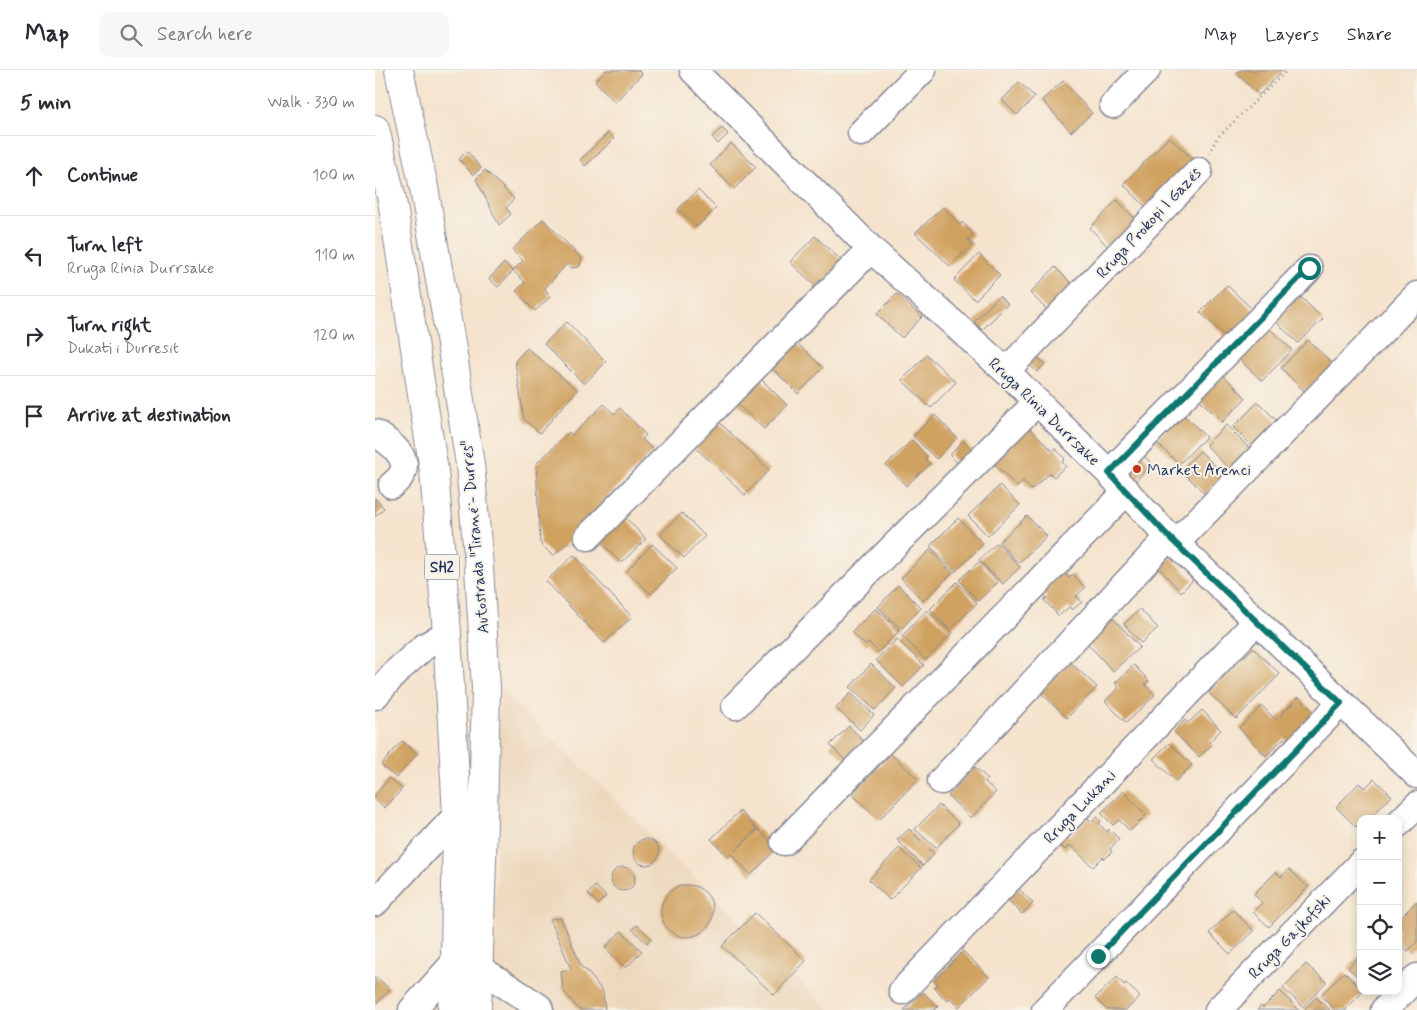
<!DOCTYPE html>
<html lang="en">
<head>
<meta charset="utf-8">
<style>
  body { margin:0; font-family:Mynerve,sans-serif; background:#f7f7f7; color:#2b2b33 }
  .controls { position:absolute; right:15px; bottom:15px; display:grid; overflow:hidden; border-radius:10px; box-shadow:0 2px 8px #0003 }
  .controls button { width:45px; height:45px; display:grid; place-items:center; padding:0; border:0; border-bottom:1px solid #e1e1e2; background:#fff; color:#2b2b33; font:25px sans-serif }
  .stop { position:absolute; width:15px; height:15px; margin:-11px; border:4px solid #0f766e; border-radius:50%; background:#fff }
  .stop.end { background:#0f766e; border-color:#fff; box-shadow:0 1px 5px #0008 }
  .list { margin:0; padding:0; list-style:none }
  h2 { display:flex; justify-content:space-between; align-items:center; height:65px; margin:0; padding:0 20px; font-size:21px }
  h2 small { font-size:16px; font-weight:400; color:#7c7c81 }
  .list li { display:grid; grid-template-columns:32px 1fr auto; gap:15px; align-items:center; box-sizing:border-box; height:80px; padding:0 20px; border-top:1px solid #e1e1e2 }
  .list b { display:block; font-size:19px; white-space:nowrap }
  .list p { margin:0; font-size:16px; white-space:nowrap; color:#7c7c81 }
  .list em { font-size:16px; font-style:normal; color:#7c7c81 }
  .icon { flex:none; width:28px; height:28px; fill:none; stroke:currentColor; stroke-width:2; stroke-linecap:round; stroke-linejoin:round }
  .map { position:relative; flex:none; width:1042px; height:940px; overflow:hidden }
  header { display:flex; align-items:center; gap:30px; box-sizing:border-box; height:70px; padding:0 25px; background:#fff; border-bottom:1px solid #e1e1e2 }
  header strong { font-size:24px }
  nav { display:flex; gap:28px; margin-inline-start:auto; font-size:18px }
  .search { width:350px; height:45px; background:#f7f7f7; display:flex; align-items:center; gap:12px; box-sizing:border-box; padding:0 18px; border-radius:10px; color:#7c7c81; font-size:19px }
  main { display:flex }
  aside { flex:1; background:#fff }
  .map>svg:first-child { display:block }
</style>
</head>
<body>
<header>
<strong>Map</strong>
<div class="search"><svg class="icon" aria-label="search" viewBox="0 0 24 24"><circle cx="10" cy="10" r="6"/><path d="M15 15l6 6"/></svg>Search here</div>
<nav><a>Map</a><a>Layers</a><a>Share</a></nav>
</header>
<main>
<aside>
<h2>5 min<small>Walk · 330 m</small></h2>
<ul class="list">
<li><svg class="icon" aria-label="ahead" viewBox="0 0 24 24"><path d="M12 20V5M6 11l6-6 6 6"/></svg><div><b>Continue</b></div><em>100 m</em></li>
<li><svg class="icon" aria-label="left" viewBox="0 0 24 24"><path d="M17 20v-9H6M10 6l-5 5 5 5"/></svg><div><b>Turn left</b><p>Rruga Rinia Durrsake</p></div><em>110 m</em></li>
<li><svg class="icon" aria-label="right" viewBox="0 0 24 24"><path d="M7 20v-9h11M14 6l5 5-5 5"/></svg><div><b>Turn right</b><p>Dukati i Durresit</p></div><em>120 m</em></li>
<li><svg class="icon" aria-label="arrive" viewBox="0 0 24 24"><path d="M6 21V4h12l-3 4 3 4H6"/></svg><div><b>Arrive at destination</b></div></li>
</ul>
</aside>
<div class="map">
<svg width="1042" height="940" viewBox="0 0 1042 940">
  <rect width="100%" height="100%" fill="#f7f3e8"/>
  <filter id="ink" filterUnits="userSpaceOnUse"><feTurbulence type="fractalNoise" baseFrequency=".02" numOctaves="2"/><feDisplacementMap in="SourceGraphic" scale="10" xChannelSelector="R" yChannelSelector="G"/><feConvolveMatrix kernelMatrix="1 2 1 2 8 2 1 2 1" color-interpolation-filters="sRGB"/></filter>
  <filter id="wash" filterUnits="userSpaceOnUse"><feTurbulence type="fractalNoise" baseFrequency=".0096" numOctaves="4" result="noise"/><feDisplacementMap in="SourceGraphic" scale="20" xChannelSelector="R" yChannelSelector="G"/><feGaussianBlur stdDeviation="1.12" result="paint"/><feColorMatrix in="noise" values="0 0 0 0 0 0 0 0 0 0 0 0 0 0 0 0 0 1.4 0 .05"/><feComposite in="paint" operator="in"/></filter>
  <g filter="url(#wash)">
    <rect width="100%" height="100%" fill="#f5e3cd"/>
    <polygon fill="#edd7bb" points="125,618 455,940 23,940 120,840"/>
    <g id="blocks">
      <g fill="#d0a261">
        <polygon points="231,0 263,0 267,4 240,32 220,11"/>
        <polygon points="865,0 908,0 884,25 861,3"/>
        <polygon points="688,11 717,43 696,62 667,30"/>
        <polygon points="644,12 660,27 642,45 627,30"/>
        <polygon points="347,58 353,64 343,74 337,67"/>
        <polygon points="233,63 239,69 210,96 205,90"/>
        <polygon points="794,67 819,90 772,138 748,114"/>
        <polygon points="356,73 381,97 359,119 335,95"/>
        <polygon points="92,81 106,98 98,105 84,89"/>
        <polygon points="110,100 139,129 131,138 136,144 124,155 101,109"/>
        <polygon points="323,120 341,138 322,157 303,139"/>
        <polygon points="742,130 767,156 739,183 715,158"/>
        <polygon points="568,137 585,155 587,152 598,164 593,170 598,174 575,196 540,163"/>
        <polygon points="168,149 207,189 204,197 197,198 192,194 170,218 175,227 160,241 141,221 150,212 138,201 148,191 137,180"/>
        <polygon points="440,166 470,194 445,220 415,192"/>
        <polygon points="604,184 625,205 600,230 579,210"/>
        <polygon points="129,193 138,201 123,217 114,209"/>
        <polygon points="680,197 702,219 677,245 655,223"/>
        <polygon points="852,215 880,242 853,269 825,242"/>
        <polygon points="522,224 547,247 527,268 502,244"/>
        <polygon points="624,226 633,234 607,260 599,252"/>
        <polygon points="925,226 948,249 923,273 900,251"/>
        <polygon points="192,252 231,292 209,314 169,274"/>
        <polygon points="890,254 917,280 887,311 859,284"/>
        <polygon points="933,270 961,297 933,325 906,298"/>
        <polygon points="422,273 448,298 423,324 398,299"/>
        <polygon points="152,278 202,320 165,363 149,349 140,291"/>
        <polygon points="552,285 581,312 556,338 527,310"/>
        <polygon points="661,286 670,294 662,302 653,293"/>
        <polygon points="847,304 871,328 847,352 823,328"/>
        <polygon points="383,306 412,335 389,359 359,331"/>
        <polygon points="883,332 907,356 882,381 858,357"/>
        <polygon points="229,334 239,344 245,338 271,365 267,369 279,381 228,431 232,435 211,461 196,475 193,472 178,486 165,473 161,394 194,362 197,365"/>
        <polygon points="807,343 831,367 804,394 780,371"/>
        <polygon points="560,345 582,368 561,389 538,366"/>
        <polygon points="342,350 394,400 370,425 318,375"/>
        <polygon points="649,352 677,381 680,378 690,389 687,392 691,396 679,407 675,403 656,420 648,411 642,417 612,386"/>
        <polygon points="851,355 875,379 855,400 831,375"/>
        <polygon points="537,370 552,386 550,389 555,394 531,416 511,395"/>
        <polygon points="588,371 603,386 589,400 575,385"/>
        <polygon points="825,381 849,405 830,424 806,400"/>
        <polygon points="767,384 777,394 758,414 748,403"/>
        <polygon points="625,415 645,435 613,466 593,446"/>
        <polygon points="0,428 9,438 0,447"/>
        <polygon points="307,443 330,466 309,488 285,465"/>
        <polygon points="248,445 271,469 246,493 223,469"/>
        <polygon points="652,446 672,466 643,493 624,472"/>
        <polygon points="583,448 608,474 580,502 555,476"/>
        <polygon points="622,473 645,497 628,514 604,490"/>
        <polygon points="277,474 302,498 276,524 252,501"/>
        <polygon points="555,480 578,503 548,531 526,508"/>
        <polygon points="199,485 257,547 229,573 171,511"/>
        <polygon points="795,487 818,510 806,522 784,498"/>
        <polygon points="604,492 623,512 603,531 584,510"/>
        <polygon points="688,502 694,508 698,504 710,518 701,526 707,532 697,540 694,537 684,546 669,530 672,528 666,521"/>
        <polygon points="582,512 602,533 575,560 555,539"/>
        <polygon points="523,515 546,538 526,559 503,537"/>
        <polygon points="501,538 524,561 503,582 494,573 490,575 477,562"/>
        <polygon points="765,539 783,558 766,573 749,554"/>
        <polygon points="552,540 577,563 551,590 527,566"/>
        <polygon points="737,547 765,577 738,601 711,572"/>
        <polygon points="522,569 549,595 528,617 501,590"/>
        <polygon points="878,578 905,604 861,649 834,623 842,614 840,613 865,587 867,589"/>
        <polygon points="694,591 722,617 692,648 665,622"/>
        <polygon points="496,594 521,618 500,640 475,617"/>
        <polygon points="759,595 774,611 770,614 780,625 751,653 730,631 744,618 740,613"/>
        <polygon points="476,623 499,645 485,660 461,638"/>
        <polygon points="924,627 947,650 918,678 909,668 891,686 864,658 887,636 901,650"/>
        <polygon points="827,640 846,660 834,672 837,675 824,687 799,662 810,650 813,653"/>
        <polygon points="474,656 494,677 475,695 455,675"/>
        <polygon points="27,671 42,684 21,708 6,695"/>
        <polygon points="794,673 817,695 801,711 778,689"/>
        <polygon points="516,684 543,709 504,750 477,724"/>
        <polygon points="600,697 613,709 610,712 621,722 596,748 573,726"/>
        <polygon points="14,708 27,719 10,738 0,729 0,725"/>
        <polygon points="999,709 1017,726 996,747 994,744 989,749 986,749 986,752 981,757 961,737 984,713 990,718"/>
        <polygon points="748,721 771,745 755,761 744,750 738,755 726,743"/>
        <polygon points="564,735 584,754 561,778 540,759"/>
        <polygon points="365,741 382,759 360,781 383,759 402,778 376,805 356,784 353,787 336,769"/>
        <polygon points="722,747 726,751 724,754 732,762 734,759 744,769 735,779 737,782 730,789 728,787 718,797 695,775 690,780 681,770 690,761 695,766 713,748 717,752"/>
        <polygon points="534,759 559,784 548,796 522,770"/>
        <circle cx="271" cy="782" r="13"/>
        <polygon points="524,778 546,798 515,830 494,810"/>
        <circle cx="248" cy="809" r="12"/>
        <polygon points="914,799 933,817 894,857 878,842 887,833 879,824 901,802 906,807"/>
        <polygon points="640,815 658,833 647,844 629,826"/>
        <circle cx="312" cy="841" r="26"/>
        <polygon points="220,816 231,826 223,834 213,824"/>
        <polygon points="1042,831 1042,872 1033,881 1023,871 1023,850"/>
        <polygon points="858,840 879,861 855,884 834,863"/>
        <polygon points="380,843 431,891 399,925 347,876"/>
        <polygon points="186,848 207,898 212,901 228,922 230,940 204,940 188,920 186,901 196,899 175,849"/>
        <polygon points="262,855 276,868 272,873 257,859"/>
        <polygon points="246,861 267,881 251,898 230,878"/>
        <polygon points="588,881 614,907 584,937 575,928 572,931 560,918 563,915 559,911"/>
        <polygon points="986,884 986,910 973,898"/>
        <polygon points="931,894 951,912 928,937 908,918"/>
        <polygon points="969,902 986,919 986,921 989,921 971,939 972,940 960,940 946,925"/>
        <polygon points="0,906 15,919 0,935"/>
        <polygon points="742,907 749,915 751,913 765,927 751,940 732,940 720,928"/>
        <polygon points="905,921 924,940 882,940 886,936 888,938"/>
        <polygon points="548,922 563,937 560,939 561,940 529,940"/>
        <polygon points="941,927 955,940 929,940"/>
      </g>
    </g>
  </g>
  <g filter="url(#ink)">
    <use href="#blocks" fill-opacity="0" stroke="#888996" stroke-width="1"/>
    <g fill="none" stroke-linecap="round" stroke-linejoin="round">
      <g stroke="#888996" stroke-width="29">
        <g id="minor">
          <polyline points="318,0 496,179 631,301 734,403 794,467 1042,705"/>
          <polyline points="738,35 772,0"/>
          <polyline points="486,63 548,0"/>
          <polyline points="631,301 824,101"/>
          <path d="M0 363C13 371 39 389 25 407 23 410 19 413 17 415"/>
          <polyline points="734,403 934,199"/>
          <polyline points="213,467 496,179"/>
          <polyline points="801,473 1042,225"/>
          <polyline points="0,626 23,600 49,577 72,563"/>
          <polyline points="360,636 662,332"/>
          <polyline points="566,711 794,467"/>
          <polyline points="1023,754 1042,735"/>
          <polyline points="409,772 752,421"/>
          <polyline points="0,833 82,745"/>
          <polyline points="104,898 164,937 165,940"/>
          <polyline points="527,921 882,551"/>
          <polyline points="37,940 80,892"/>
          <polyline points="670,940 966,633"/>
          <polyline points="843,940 986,793"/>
          <polyline points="1009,940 1042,907"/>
        </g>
      </g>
      <g stroke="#888996" stroke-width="30">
        <g id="highway">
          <polyline points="24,0 49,118 76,273 95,394 104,497 111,618 107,791 102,940"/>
          <polyline points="0,59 17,130 59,401 72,563 82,745 80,892 77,940"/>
        </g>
      </g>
      <polyline stroke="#888996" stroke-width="3" stroke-dasharray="1 4" stroke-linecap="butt" points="834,83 842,68 912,0"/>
      <use href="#minor" stroke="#fff" stroke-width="26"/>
      <use href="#highway" stroke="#fff" stroke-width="28"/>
    </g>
  </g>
  <g fill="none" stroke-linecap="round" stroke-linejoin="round" filter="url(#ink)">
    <polyline stroke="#0f766e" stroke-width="6" points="723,886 966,633 794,467 734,403 934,198"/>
  </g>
  <circle fill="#c8321e" stroke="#f7f3e8" stroke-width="2" cx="762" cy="399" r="5"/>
  <g text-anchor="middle" stroke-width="4" stroke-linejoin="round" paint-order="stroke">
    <rect fill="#f7f3e8" stroke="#5d6a87" stroke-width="1" x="49.5" y="484.5" width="35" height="25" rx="4"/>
    <g font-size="15" font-weight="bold" fill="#1b2f5e">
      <text x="67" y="502">SH2</text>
    </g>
    <g font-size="16" fill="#1b2f5e" stroke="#f7f3e8">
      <text transform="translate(773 152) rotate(-47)" y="6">Rruga Prokopi I Gazës</text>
      <text transform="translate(670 341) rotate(44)" y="6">Rruga Rinia Durrsake</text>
      <text transform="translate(99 467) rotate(-95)" y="6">Autostrada "Tiranë - Durrës"</text>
      <text transform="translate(704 736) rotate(-46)" y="6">Rruga Lukani</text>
      <text transform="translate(914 866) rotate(-46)" y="6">Rruga Gajkofski</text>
    </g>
    <g font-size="16" fill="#1b2f5e" stroke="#f7f3e8" text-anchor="start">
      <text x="772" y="405">Market Arenci</text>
    </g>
  </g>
</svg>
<div class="controls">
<button>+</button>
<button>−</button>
<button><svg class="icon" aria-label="locate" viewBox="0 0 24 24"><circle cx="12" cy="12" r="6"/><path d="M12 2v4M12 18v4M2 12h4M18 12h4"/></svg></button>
<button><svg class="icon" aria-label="layers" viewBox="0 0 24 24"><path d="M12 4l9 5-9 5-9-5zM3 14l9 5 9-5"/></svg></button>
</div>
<div class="stop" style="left:934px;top:198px"></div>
<div class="stop end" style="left:723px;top:886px"></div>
</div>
</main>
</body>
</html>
